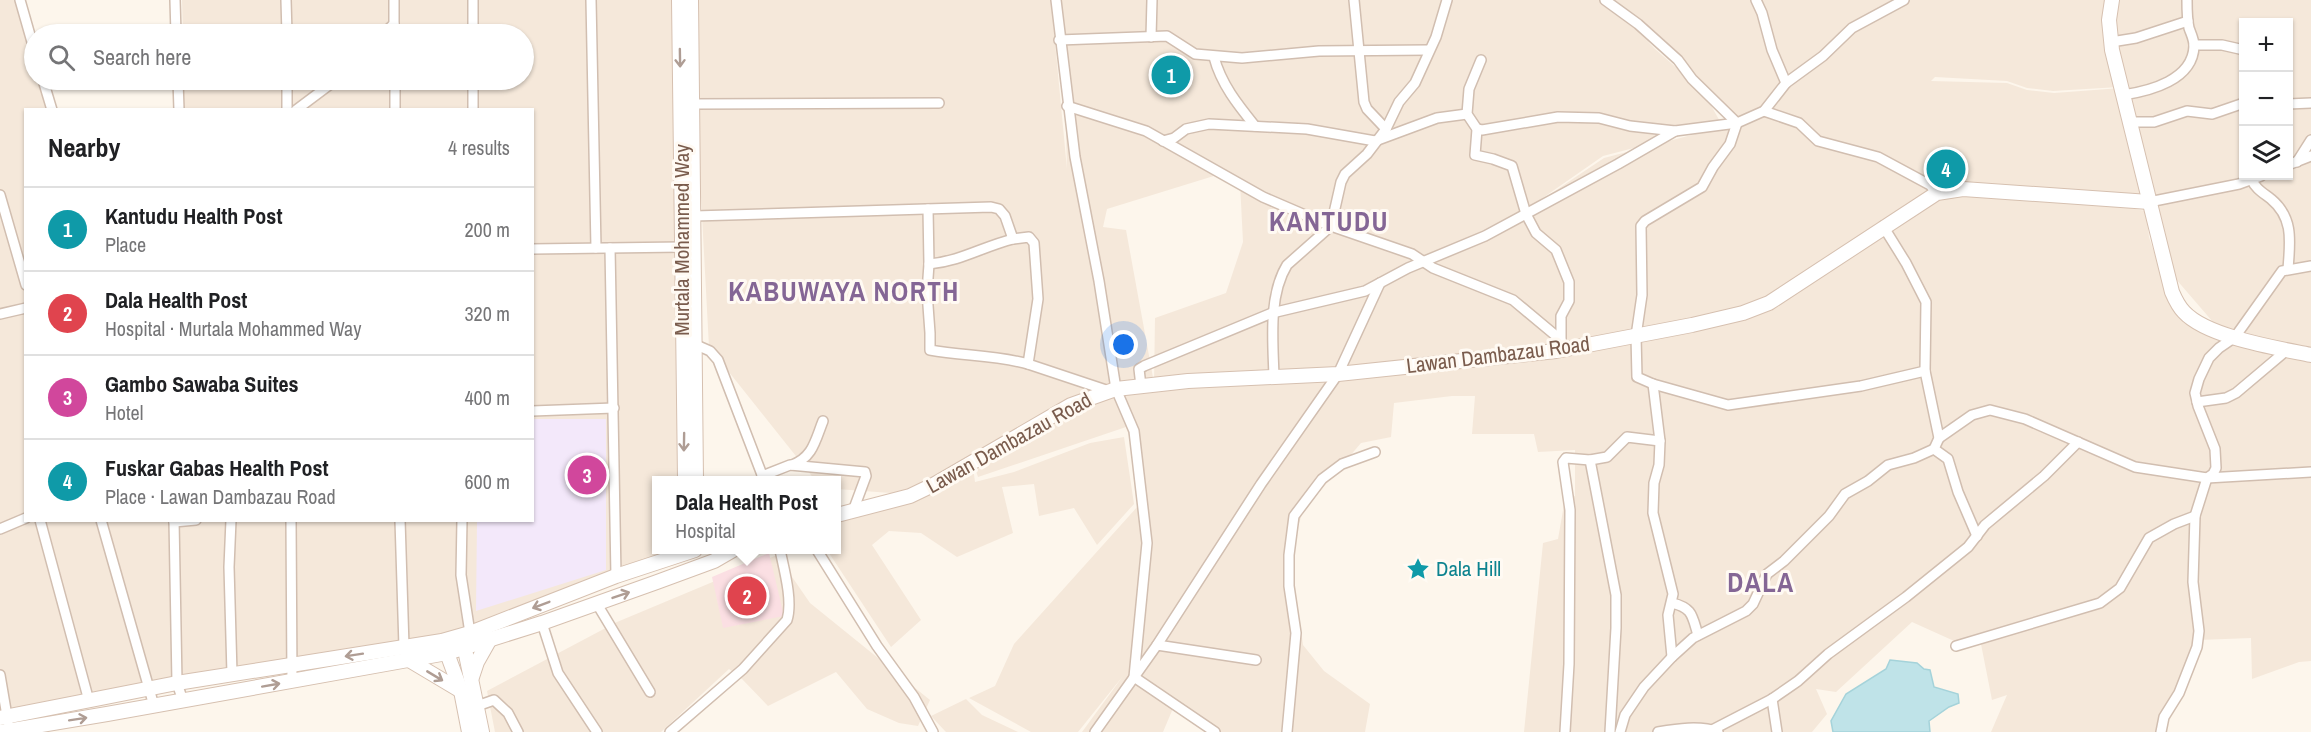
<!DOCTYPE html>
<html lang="en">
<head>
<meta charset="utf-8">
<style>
  body { margin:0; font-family:"Archivo Narrow",sans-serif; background:#f2f2f2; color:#202124 }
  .controls { position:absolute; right:18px; top:18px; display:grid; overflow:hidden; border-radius:0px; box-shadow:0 2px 4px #0004 }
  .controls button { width:54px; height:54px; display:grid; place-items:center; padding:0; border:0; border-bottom:2px solid #e0e0e0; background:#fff; color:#202124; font:30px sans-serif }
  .you { position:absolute; left:1124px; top:345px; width:21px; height:21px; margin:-15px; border:4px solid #fff; border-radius:50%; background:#1a73e8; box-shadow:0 0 0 9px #1a73e833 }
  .badge { display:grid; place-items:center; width:39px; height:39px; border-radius:50%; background:#e76f51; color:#fff; font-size:20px; font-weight:700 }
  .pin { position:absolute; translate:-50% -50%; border:3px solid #fff; box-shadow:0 2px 6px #0006 }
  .popup { position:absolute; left:652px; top:476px; width:189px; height:78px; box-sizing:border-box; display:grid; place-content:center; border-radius:0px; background:#fff; filter:drop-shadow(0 2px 4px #0005); font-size:20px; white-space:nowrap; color:#757577 }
  .popup b { font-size:22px; color:#202124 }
  .popup::after { content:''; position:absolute; left:50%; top:100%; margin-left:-12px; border:12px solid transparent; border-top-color:#fff }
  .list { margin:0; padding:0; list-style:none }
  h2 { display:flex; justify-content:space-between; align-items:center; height:78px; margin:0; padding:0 24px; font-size:26px }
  h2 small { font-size:20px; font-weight:400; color:#757577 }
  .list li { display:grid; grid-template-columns:39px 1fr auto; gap:18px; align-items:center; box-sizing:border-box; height:84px; padding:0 24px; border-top:2px solid #e0e0e0 }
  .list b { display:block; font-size:22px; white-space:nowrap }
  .list p { margin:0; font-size:20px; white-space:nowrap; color:#757577 }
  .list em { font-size:20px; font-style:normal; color:#757577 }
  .icon { flex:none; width:33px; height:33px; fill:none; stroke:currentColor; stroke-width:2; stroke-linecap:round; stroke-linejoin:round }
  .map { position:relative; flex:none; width:2311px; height:732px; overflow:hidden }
  .search { position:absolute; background:#fff; box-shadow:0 2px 4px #0004; left:24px; top:24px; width:510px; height:66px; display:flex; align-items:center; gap:15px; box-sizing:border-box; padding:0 21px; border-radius:33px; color:#757577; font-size:22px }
  .panel { position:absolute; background:#fff; box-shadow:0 2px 4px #0004; left:24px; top:108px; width:510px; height:414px; border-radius:0px }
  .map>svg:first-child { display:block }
</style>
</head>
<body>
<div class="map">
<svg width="2311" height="732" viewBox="0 0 2311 732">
  <rect width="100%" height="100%" fill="#fdf6ec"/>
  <g fill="#f5e8da" fill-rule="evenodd">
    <polygon points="0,0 15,0 34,68 34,80 38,80 46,109 26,110 26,520 532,520 532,110 184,109 184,80 524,80 524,34 183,34 182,0 688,0 688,480 657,480 657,550 689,550 689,554 485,636 0,722"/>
    <path d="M697 0H1051L1067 169 1065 96 1057 0H2115L2111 18 2119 87 2053 91 2027 88 2007 81 1935 77 1931 81 2007 83 2027 90 2054 93 2121 88 2115 18 2120 0H2311V348L2219 329 2175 278 2151 207 1987 182 2146 211 2149 237 2167 292 2210 335 2311 357V661L2299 662 2252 679 2251 638 2199 640 2161 732H1991L2007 695 1992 700 1980 639 1963 645 1912 622 1836 692 1816 689 1827 714 1812 732H1524L1543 543 1558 539 1565 499 1575 496V450L1538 452 1534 434H1472L1475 396H1452L1394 403 1391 437 1361 443 1303 511 1290 552 1303 645 1324 671 1370 704 1365 732H1211L1174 706 1163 732H1082L1123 676 1078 732H1031L969 698 995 686 1014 644 1138 506 1134 450 1126 427 978 477 972 459 975 482 1014 472 1090 443 1124 437 1134 504 1097 545 1074 508 1039 516 1034 484 1002 487 1013 533 957 557 921 533 889 531 872 545 921 620 891 647 827 550H837V522L920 496 917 484V495L837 489V480H815L709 347 697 122ZM1615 7 1709 90 1727 123 1766 110 1726 126 1604 158 1491 234 1603 156 1722 125 1703 91 1655 49ZM2244 22H2288V176H2244ZM1217 175 1240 183 1243 242 1226 293 1155 318 1154 383 1126 230 1103 227 1107 209Z"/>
    <polygon points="777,555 810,603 930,700 918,726 899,723 867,709 836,672 768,706 742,679 729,669 661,732 495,732 487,691 617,622"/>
    <polygon points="966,699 982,715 1018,732 946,732 931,716"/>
  </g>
  <polygon fill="#f3e8fa" points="533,419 606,419 606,570 476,611 477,521 532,520"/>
  <polygon fill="#fbdfe3" points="769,553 784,616 723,628 712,577"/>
  <polygon fill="#bfe3e8" stroke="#a5d3da" stroke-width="1.5" points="1890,660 1917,663 1924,669 1930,670 1934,687 1958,694 1959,703 1949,707 1929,721 1930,732 1833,732 1831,721 1846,694 1886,669"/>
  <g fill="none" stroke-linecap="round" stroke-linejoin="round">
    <g stroke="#d1beb0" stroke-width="12">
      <g id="street">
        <polyline points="20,0 34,49"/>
        <polyline points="175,0 176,34"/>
        <polyline points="286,0 287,34"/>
        <polyline points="394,0 394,34"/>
        <polyline points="473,0 473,34"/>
        <polyline points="591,0 596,248"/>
        <polyline points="1056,0 1075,157 1099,281 1116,389 1134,431 1147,543 1134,677 1215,732"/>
        <polyline points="1354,0 1364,102 1367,109 1386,129"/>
        <polyline points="1605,0 1638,24 1678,60 1692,79 1737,123"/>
        <polyline points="1756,0 1762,13 1772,50 1786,83"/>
        <polyline points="383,34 394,24"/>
        <polyline points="1151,37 1152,0"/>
        <polyline points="1059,40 1167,36 1195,54 1242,58 1319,51 1429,50"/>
        <polyline points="2111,42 2136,38 2188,21"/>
        <polyline points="2194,45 2222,45 2244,50"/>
        <path d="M1214 57C1221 84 1238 105 1255 126"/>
        <polyline points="1481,60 1469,89 1467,114 1477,129 1475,155 1493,159 1512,166 1526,214 1536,233 1556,250 1569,282 1569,301 1561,316 1561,340"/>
        <polyline points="43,80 52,110"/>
        <polyline points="178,80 179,110"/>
        <polyline points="287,80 287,110"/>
        <polyline points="395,80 395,110"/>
        <path d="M2123 95C2150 91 2193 80 2194 46 2194 39 2191 34 2189 28 2187 19 2187 9 2187 0"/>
        <polyline points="693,104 939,103"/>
        <polyline points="2288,104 2311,103"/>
        <polyline points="1067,106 1146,131 1263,197 1328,225 1412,254 1433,268 1513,300 1561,340 1563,349"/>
        <polyline points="296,110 336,80"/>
        <polyline points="473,110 473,80"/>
        <polyline points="1764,111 1799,123 1818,141 1878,157 1930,185 1937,193"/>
        <polyline points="2130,122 2154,122 2187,111 2212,114 2244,103"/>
        <polyline points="1737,123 1730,144 1713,167 1702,187 1645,221 1641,226 1642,295 1636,336 1637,377 1653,384 1728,405 1861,386 1925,371"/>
        <polyline points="1477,129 1482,130 1558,117 1599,118 1630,126 1675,131 1737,123 1764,111 1786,83 1823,56 1852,28 1904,0"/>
        <polyline points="1163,141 1174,138 1186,129 1209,124 1307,129 1375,141 1437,118 1467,114"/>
        <polyline points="2297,162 2311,140"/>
        <polyline points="2288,165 2311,156"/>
        <path d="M2251 179C2256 189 2262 192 2271 199 2294 218 2290 242 2288 269"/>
        <polyline points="0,195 26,285"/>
        <polyline points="2149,202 2239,184 2261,176"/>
        <path d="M928 209 929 264 927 292 930 333V350C962 356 996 355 1028 364"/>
        <polyline points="694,216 991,207 999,209 1005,216 1013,239 1029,237 1034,243 1038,299 1028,364 1109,391"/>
        <polyline points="1883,226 1906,263 1926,302 1925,371 1939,438 1934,449 1948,459 1958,492 1977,536"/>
        <polyline points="610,248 616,576"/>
        <polyline points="532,249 682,247"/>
        <path d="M929 264C961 261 982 247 1013 239"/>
        <polyline points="0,314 26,308"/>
        <polyline points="694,344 710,351 718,360 764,480"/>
        <path d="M1274 377C1273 342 1268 296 1287 265L1331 226 1341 182 1345 174 1367 154 1386 129 1399 102 1415 83 1436 37 1447 0"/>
        <polyline points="1653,384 1660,441 1659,465 1654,483 1653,513 1673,594 1668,615 1672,657"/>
        <polyline points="1141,386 1139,369 1144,366 1272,313 1365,291 1408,268 1485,236 1618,164 1675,131"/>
        <polyline points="2197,402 2226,398 2236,393 2287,350"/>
        <polyline points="532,411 614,408"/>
        <polyline points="1939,438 1972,415 1990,410 2025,419 2135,467 2207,478 2311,472"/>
        <polyline points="1590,460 1616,595 1616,628 1610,732"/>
        <path d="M792 465C813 457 815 441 823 421"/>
        <polyline points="762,476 790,465 865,472 866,476 853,511"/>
        <polyline points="40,520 89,701"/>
        <polyline points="101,520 154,706"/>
        <polyline points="174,520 177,683 183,701"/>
        <polyline points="231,520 229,567 232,674"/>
        <polyline points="291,520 292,682"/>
        <polyline points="400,520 404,647"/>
        <polyline points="462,520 461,575 470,633"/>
        <polyline points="174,522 196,520"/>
        <polyline points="0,529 26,518"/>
        <polyline points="817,550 877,646 914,697 933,732"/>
        <path d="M1672 603C1693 608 1692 616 1698 635"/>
        <polyline points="597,604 650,692"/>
        <polyline points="542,623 558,673 597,732"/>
        <polyline points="1157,645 1256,660"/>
        <polyline points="1956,646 2100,603 2120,588 2149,538 2174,524 2195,516"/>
        <polyline points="0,675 8,722"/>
        <polyline points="1772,699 1777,732"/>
        <polyline points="477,706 494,700 508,713 518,732"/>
        <polyline points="1712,730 1772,699 1798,681 1828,654 1869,624 1906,597 1968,547 1985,525 2044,476 2078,442"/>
        <path d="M670 732 743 669 787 620C793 601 784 569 780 550"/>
        <polyline points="1095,732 1157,645 1261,484 1338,374 1380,283"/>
        <polyline points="1287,732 1296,633 1289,586 1289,555 1294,516 1322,479 1342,464 1375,452"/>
        <polyline points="1565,732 1569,664 1570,510 1563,462 1566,458 1590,460 1607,457 1627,437 1660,441"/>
        <polyline points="1620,732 1625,715 1644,687 1672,657 1693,638 1746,611 1753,604 1767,574 1784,561 1829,516 1845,494 1868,481 1888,465 1914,458 1934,449"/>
        <path d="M1658 732C1676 729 1700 725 1718 732"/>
        <polyline points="2161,732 2164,717 2179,693 2197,647 2199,631 2193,582 2195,516 2207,478 2213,474 2216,468 2215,449 2198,406 2195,393 2199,379 2209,358 2219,348 2235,337 2282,271 2311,266"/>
      </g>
    </g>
    <g stroke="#d6c0b0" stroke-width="16">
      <g id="secondary">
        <polyline points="679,0 685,480"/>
        <polyline points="691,0 696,480"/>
        <path d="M2112 0 2109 20 2112 50 2172 292C2175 299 2178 306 2184 312 2207 337 2277 348 2311 355"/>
        <polyline points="837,515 910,496 935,484 1071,405 1116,389 1188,381 1338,374 1556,351 1692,325 1743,313 1769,303 1937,193 1963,189 2149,202"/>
        <polyline points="463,640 482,732"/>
        <polyline points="444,645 461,691 469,732"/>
        <polyline points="409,660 461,691"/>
        <polyline points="472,677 477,662 490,639"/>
        <polyline points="0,718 177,683 442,641 470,633 616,576 695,550"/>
        <polyline points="0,732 107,714 447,653 542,623 657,582 714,561 733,550"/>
      </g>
    </g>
    <use href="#street" stroke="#fff" stroke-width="9"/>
    <use href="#secondary" stroke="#fff" stroke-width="14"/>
  </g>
  <defs><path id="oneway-shaft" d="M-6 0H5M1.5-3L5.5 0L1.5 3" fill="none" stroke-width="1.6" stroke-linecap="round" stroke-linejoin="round" transform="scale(1.5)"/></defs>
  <g stroke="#af9d94">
    <use href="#oneway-shaft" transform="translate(680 58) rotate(89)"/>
    <use href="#oneway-shaft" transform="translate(684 442) rotate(91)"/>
    <use href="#oneway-shaft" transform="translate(621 595) rotate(-19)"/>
    <use href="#oneway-shaft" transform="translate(541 605) rotate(159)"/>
    <use href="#oneway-shaft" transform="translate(354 655) rotate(171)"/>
    <use href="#oneway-shaft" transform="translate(435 676) rotate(31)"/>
    <use href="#oneway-shaft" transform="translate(271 685) rotate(-10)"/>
    <use href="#oneway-shaft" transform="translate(78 719) rotate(-9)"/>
  </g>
  <defs>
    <g id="sight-bare" transform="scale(1.8)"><path d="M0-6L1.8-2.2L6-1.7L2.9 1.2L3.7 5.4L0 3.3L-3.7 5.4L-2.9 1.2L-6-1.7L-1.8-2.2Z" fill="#0f9aa8" stroke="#fffaf3" stroke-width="2.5" paint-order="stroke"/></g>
  </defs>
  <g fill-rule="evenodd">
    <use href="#sight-bare" x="1418" y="569"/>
  </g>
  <g text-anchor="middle" stroke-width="6" stroke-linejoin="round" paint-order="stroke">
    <g font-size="21" fill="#7a5c4d" stroke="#fffaf3">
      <text transform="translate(682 240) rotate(-90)" y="7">Murtala Mohammed Way</text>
      <text transform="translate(1498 355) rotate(-7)" y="7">Lawan Dambazau Road</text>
      <text transform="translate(1009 443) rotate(-29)" y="7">Lawan Dambazau Road</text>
    </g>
    <g font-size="21" fill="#0d838f" stroke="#fffaf3" text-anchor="start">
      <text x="1436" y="576">Dala Hill</text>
    </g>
    <g font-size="27" font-weight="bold" letter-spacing="1.5" fill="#846695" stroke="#fffaf3">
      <text x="1329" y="231">KANTUDU</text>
      <text x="844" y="301">KABUWAYA NORTH</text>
      <text x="1761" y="592">DALA</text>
    </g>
  </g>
</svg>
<div class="controls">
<button>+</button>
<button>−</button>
<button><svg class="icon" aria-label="layers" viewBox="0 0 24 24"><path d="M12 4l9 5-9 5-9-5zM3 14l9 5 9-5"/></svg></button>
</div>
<div class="you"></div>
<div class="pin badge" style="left:1171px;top:75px;background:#0f9aa8">1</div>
<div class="pin badge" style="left:747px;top:596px;background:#e0444e">2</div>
<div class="popup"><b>Dala Health Post</b>Hospital</div>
<div class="pin badge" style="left:587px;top:475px;background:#d1479c">3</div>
<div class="pin badge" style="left:1946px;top:169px;background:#0f9aa8">4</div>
<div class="search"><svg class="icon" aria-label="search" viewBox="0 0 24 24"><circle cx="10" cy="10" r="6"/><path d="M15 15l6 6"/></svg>Search here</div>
<section class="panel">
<h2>Nearby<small>4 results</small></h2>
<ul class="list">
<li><span class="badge" style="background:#0f9aa8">1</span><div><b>Kantudu Health Post</b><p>Place</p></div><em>200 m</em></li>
<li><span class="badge" style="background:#e0444e">2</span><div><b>Dala Health Post</b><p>Hospital · Murtala Mohammed Way</p></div><em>320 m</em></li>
<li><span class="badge" style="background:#d1479c">3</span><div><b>Gambo Sawaba Suites</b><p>Hotel</p></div><em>400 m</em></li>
<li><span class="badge" style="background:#0f9aa8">4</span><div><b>Fuskar Gabas Health Post</b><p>Place · Lawan Dambazau Road</p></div><em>600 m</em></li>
</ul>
</section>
</div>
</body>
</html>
